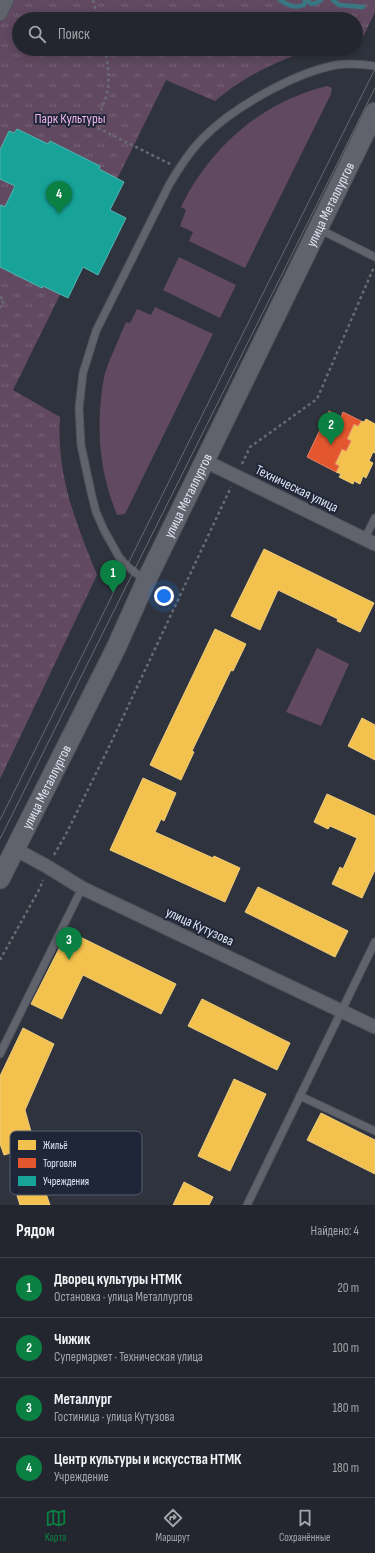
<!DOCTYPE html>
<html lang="ru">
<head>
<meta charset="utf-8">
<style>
  body { margin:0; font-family:"Sofia Sans Condensed",sans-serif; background:#2f323a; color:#f1f3f6 }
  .you { position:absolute; left:164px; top:596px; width:14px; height:14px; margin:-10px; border:3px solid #fff; border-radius:50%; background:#1a73e8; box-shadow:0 0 0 6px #1a73e833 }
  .badge { display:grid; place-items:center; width:26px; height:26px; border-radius:50%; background:#0b8043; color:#fff; font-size:13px; font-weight:700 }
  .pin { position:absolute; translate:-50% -33px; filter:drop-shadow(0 1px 2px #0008) }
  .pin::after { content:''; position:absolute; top:21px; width:14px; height:12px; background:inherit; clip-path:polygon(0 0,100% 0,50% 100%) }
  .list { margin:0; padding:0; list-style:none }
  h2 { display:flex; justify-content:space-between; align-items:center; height:52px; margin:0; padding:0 16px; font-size:17px }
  h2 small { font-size:13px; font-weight:400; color:#a3a5aa }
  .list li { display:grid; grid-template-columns:26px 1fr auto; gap:12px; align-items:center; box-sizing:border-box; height:60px; padding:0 16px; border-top:1px solid #40434a }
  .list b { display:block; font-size:15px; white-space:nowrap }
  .list p { margin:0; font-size:13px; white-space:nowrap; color:#a3a5aa }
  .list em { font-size:13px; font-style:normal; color:#a3a5aa }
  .icon { flex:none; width:22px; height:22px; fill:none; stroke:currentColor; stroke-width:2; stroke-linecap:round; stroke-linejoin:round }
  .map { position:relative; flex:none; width:375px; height:1205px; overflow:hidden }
  .search { position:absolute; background:#23262e; box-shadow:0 2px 10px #0003; left:12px; right:12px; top:12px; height:44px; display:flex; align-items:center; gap:10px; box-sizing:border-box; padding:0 14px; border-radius:22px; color:#a3a5aa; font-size:15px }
  .sheet { height:292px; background:#23262e }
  nav { display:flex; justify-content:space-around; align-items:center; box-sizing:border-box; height:56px; border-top:1px solid #40434a; background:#23262e; font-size:11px; color:#a3a5aa }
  nav a { display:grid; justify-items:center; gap:2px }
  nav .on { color:#0b8043 }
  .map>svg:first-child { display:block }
</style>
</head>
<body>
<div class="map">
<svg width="375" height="1205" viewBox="0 0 375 1205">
  <defs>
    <pattern id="park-tufts" width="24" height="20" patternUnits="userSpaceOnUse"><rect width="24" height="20" fill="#614a61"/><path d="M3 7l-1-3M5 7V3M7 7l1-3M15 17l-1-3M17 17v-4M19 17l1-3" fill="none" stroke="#776478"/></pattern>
  </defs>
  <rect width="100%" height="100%" fill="#2f333d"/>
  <g fill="#614a61">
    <path d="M327 86 332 88 331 94 245 268 189 241 193 232 180 226 186 210 181 207C210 148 261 102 327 86Z"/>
    <polygon points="179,257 236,285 220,318 163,290"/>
    <path d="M155 307 213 334 125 514 117 515C103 479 98 449 100 410 101 398 102 385 105 373 111 355 119 339 126 322L130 323 137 309 151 315Z"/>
    <polygon points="317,648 349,664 321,726 286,712"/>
  </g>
  <path fill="url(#park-tufts)" d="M0 0H375V12L362 39 356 40V19H19V49H312C277 61 244 76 215 101L166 80 13 390 60 417C56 475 76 523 97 575L0 779Z"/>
  <g fill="#f2c14e" stroke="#edcc7f">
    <polygon points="366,419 375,424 375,453 373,452 369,461 373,463 366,478 363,476 360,484 354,481 353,484 339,477 341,474 336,472 339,466 335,464 342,449 346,451 351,441 347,439 354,424 358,426 361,421 364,422"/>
    <polygon points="264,549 374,603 360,632 337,621 338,619 278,590 260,630 231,616"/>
    <polygon points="215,629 246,644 233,671 231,670 192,751 194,752 181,780 150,765"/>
    <polygon points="362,718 375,725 375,760 348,746"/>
    <polygon points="143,778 176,793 164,821 161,819 155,832 213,858 214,856 240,868 225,902 110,850"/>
    <polygon points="327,794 375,816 375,870 362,898 332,884 340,867 343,869 357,838 330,826 328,829 314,822"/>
    <polygon points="258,887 348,931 335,957 245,912"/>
    <polygon points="68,931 176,984 161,1014 83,975 62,1019 31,1004"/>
    <polygon points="202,999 290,1043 277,1070 188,1026"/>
    <polygon points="23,1028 54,1044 25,1110 35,1146 4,1155 0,1144 0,1076"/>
    <polygon points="234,1079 266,1094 230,1171 198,1156"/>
    <polygon points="321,1113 375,1140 375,1174 307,1140"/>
    <polygon points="36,1165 50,1205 20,1205 10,1173"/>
    <polygon points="184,1182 213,1197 209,1205 173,1205"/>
  </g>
  <polygon fill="#e4572e" stroke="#e38168" points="329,411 341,417 343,412 361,421 358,426 354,424 347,439 351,441 346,451 342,449 335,464 339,466 336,472 307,457"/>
  <polygon fill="#17a398" stroke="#53b6b3" points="17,129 48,144 50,141 100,166 99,169 124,182 110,210 126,218 98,275 83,267 68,298 43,286 42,288 0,267 0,205 5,207 15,186 0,179 0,150 9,131 14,133"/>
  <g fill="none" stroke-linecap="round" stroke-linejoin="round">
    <g stroke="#397783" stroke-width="4.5">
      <path d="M280 0C288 5 295 9 304 5L305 1H308L311 4 316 3 321 0"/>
      <polyline points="333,0 339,5 363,7"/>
    </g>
    <g stroke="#4d5059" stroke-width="9">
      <g id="lane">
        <polyline points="319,229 375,257"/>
        <polyline points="365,538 375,518"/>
        <path d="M146 581 127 566 119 557 104 530 96 512 91 492 81 445 79 408 83 373 96 331 169 185C179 168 189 152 203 138 232 108 294 73 336 65 349 63 362 64 375 66"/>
        <polyline points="0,1054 82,888"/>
        <polyline points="300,1096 375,1131"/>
        <polyline points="247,1205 375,942"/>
      </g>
    </g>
    <g stroke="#4d5059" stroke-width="15">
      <g id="street">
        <polyline points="0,14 7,0"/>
        <polyline points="205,461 375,544"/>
        <polyline points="15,849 48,867 82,888 375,1027"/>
      </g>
    </g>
    <g stroke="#4d5059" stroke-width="21">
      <g id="secondary">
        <path id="s1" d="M0 879 116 648 146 581 375 112"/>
      </g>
    </g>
    <g stroke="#686b73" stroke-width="2.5" stroke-dasharray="3 3" stroke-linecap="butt">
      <polyline points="93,0 98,19"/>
      <path d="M105 49C112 85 109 93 94 126L170 164"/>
      <polyline points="0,297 4,299 0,308"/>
      <polyline points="242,464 250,447 317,399 374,267"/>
      <polyline points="54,855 66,834 108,749 231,487"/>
      <polyline points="0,960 40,888 43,880"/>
    </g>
    <use href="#lane" stroke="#60636b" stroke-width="7"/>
    <use href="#street" stroke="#60636b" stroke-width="13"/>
    <use href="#secondary" stroke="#60636b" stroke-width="19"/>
    <g stroke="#666a72" stroke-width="1">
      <polyline points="0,820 375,69"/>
      <polyline points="0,839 375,88"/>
    </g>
  </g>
  <g text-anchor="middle" stroke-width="4" stroke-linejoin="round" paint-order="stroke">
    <g font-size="14" fill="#eeb2ea" stroke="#1f2638">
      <text x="70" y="123">Парк Культуры</text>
    </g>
    <g font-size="14" fill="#e0e4f1" stroke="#1f2638">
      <text dy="5" stroke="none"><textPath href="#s1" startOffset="751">улица Металлургов</textPath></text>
      <text transform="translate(297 488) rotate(26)" y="5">Техническая улица</text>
      <text dy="5" stroke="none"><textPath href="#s1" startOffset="427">улица Металлургов</textPath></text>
      <text dy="5" stroke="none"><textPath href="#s1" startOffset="103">улица Металлургов</textPath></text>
      <text transform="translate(200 926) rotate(25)" y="5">улица Кутузова</text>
    </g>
  </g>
  <rect x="10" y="1131" width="132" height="64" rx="6" fill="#1f2638" stroke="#595f70" stroke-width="1"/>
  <rect x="18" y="1140" width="18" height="10" fill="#f2c14e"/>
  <rect x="18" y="1158" width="18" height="10" fill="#e4572e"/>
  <rect x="18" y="1176" width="18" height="10" fill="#17a398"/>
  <g font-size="11" fill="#e0e4f1">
    <text x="43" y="1149">Жильё</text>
    <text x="43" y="1167">Торговля</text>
    <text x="43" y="1185">Учреждения</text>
  </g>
</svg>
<div class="you"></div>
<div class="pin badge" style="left:113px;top:593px">1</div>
<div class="pin badge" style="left:331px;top:445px">2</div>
<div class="pin badge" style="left:69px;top:960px">3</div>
<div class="pin badge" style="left:59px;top:214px">4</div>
<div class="search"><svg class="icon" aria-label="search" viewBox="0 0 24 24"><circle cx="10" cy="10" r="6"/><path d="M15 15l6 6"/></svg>Поиск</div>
</div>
<section class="sheet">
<h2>Рядом<small>Найдено: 4</small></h2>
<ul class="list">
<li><span class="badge">1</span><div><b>Дворец культуры НТМК</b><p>Остановка · улица Металлургов</p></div><em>20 m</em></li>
<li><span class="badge">2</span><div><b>Чижик</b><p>Супермаркет · Техническая улица</p></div><em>100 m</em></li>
<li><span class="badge">3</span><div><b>Металлург</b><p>Гостиница · улица Кутузова</p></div><em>180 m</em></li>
<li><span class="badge">4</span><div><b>Центр культуры и искусства НТМК</b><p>Учреждение</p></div><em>180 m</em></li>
</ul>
</section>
<nav>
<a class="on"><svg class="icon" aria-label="map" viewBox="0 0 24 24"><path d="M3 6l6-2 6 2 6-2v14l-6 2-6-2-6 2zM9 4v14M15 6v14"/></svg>Карта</a>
<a><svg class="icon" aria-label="directions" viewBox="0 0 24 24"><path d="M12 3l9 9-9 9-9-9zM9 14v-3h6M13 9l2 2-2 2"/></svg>Маршрут</a>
<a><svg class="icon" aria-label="saved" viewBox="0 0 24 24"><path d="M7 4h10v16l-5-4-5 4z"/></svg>Сохранённые</a>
</nav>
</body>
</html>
